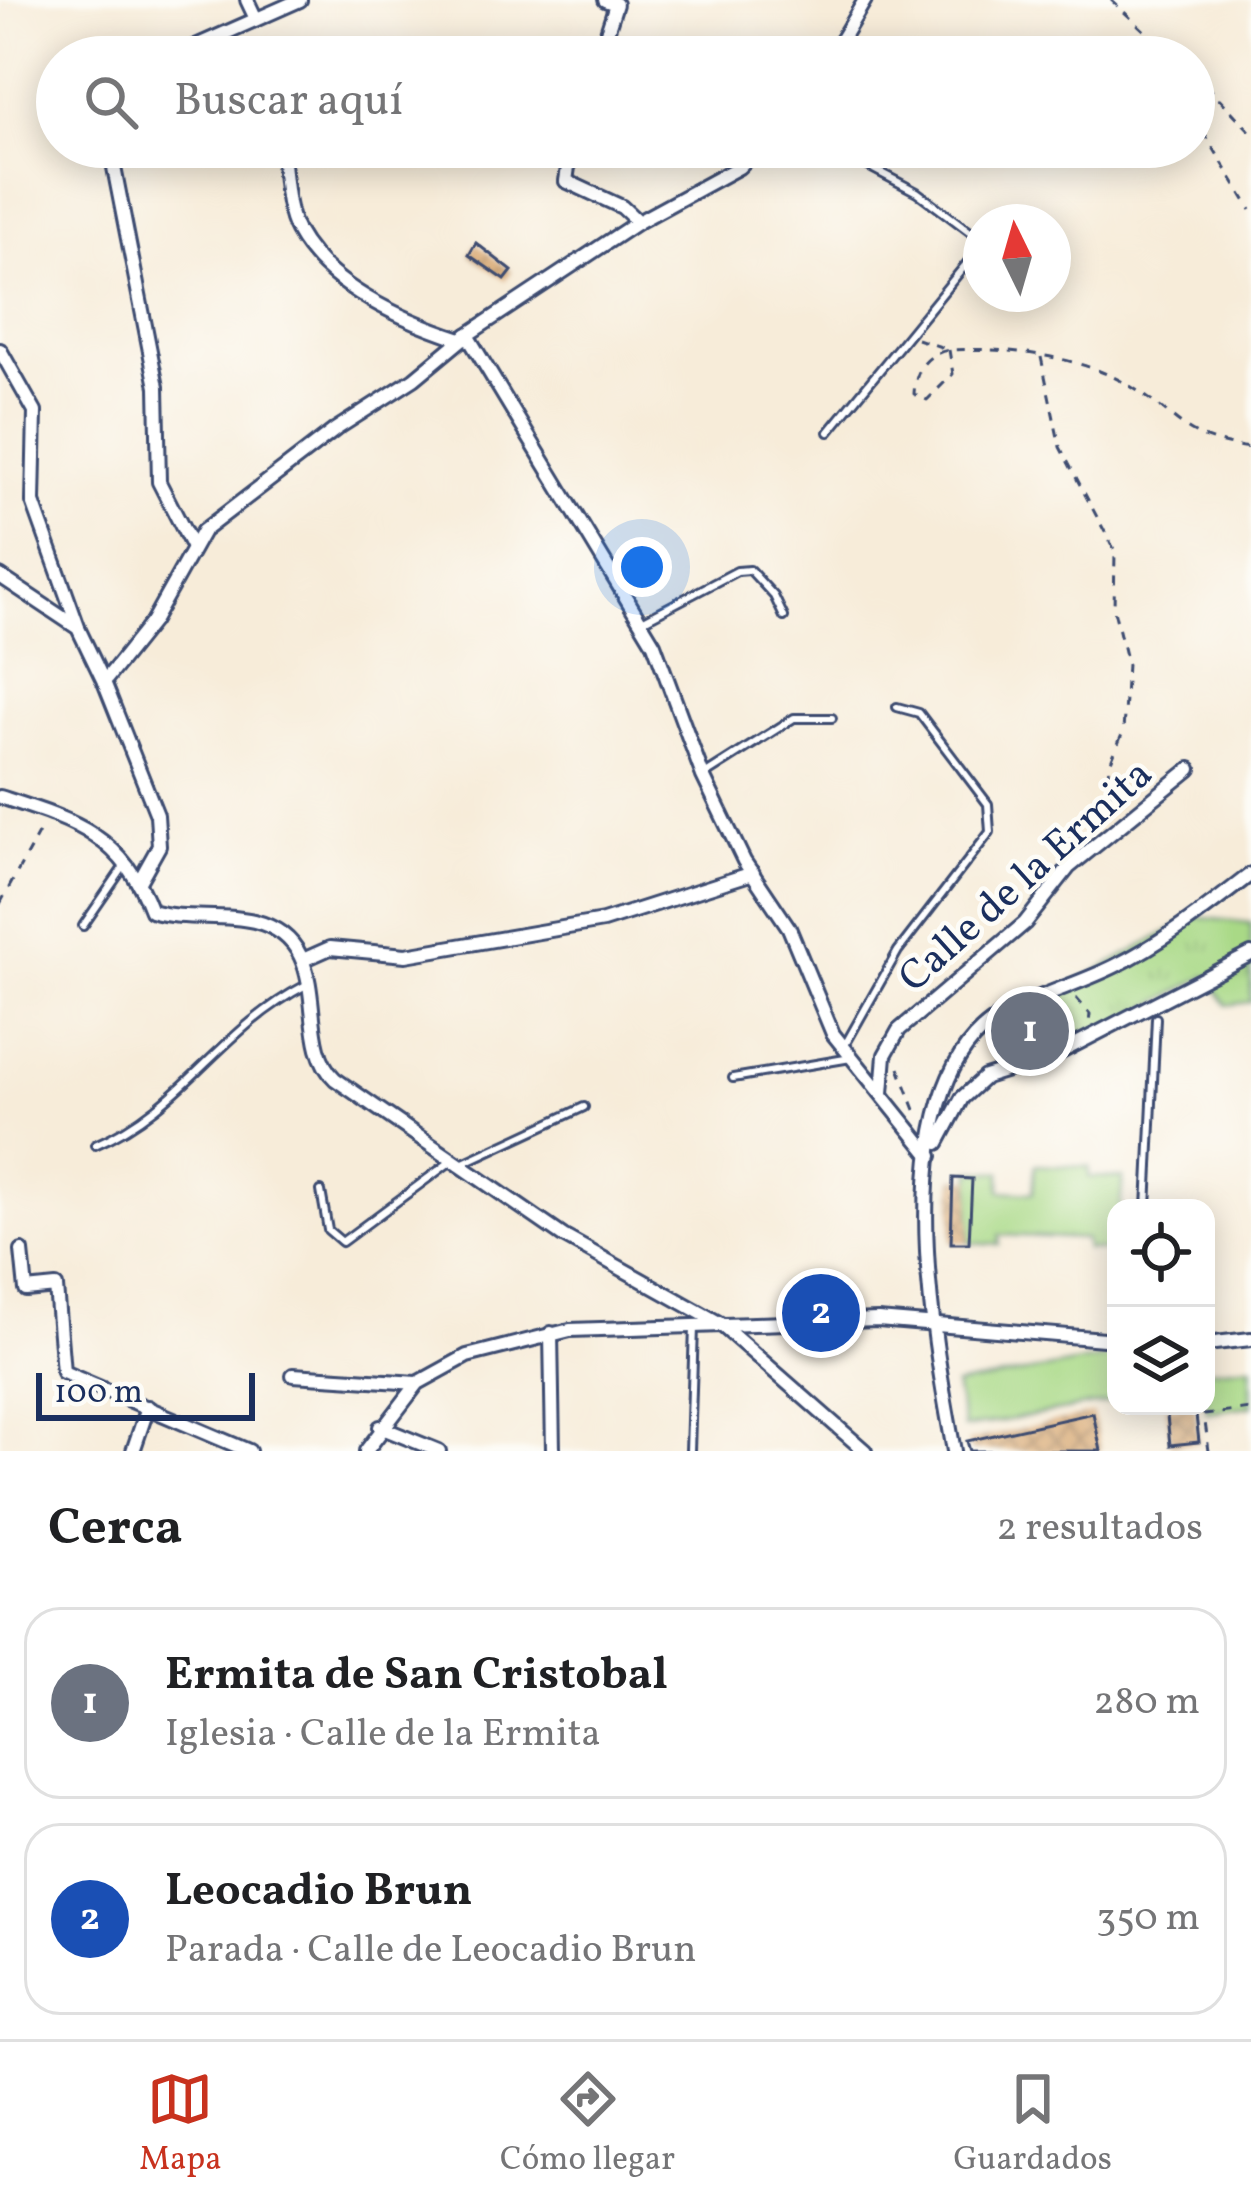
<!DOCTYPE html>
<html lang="es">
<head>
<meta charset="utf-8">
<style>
  body { margin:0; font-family:Vollkorn,serif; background:#f6f6f6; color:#202124 }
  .controls { position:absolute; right:36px; bottom:36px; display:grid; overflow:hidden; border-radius:24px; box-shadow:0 6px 30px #0003 }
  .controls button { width:108px; height:108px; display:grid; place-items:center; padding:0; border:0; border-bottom:3px solid #e0e0e0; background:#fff; color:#202124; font:60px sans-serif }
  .compass { position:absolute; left:963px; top:204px; width:108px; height:108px; border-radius:50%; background:#fff; box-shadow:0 6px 30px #0003; rotate:355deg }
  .scale { position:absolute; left:36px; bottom:30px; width:219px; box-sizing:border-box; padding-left:12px; border:6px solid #1b2f5e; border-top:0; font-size:33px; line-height:42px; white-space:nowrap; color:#1b2f5e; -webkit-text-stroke:9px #fdfcf7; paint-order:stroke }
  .you { position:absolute; left:642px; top:567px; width:42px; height:42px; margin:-30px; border:9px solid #fff; border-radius:50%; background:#1a73e8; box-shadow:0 0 0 18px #1a73e833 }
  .badge { display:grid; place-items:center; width:78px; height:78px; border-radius:50%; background:#c8321e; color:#fff; font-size:39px; font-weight:700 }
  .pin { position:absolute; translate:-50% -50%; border:6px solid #fff; box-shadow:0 3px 12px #0006 }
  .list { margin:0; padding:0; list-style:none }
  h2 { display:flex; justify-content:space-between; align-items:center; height:156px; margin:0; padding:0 48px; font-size:51px }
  h2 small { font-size:39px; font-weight:400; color:#757577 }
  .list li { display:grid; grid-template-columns:78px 1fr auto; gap:36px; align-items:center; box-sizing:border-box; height:192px; margin:0 24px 24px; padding:0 24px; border:3px solid #e0e0e0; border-radius:36px }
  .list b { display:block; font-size:45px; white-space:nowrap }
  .list p { margin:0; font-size:39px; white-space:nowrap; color:#757577 }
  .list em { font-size:39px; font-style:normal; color:#757577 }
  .icon { flex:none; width:66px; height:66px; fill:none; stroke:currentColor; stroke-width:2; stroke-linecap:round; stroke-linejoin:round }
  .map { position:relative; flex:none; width:1251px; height:1451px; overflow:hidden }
  .search { position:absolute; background:#fff; box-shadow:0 6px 30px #0003; left:36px; right:36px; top:36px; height:132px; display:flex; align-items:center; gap:30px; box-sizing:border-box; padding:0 42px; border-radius:66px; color:#757577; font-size:45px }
  .sheet { height:588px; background:#fff }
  nav { display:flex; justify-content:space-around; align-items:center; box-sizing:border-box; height:168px; border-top:3px solid #e0e0e0; background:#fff; font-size:33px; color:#757577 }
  nav a { display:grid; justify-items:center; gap:6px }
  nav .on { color:#c8321e }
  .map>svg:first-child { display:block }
</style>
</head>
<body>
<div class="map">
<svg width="1251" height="1451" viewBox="0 0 1251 1451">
  <defs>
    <pattern id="grass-tufts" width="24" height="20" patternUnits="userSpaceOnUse" patternTransform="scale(3)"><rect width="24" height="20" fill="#a9d986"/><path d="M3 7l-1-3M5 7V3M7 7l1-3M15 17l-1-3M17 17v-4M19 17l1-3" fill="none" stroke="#91bb76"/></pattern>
    <pattern id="building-cross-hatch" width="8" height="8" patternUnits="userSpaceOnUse" patternTransform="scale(3)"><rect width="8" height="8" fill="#daad7a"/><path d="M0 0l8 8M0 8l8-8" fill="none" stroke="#b08d67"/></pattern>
  </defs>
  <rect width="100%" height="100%" fill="#fdfcf7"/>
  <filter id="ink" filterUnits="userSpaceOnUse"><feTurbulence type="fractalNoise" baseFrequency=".00833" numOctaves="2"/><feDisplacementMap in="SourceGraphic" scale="24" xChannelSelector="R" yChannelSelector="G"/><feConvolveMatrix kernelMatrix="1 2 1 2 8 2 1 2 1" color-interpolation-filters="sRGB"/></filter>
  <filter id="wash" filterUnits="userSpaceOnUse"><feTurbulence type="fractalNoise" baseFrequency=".004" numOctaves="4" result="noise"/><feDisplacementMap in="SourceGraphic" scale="48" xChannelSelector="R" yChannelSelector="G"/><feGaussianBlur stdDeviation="2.7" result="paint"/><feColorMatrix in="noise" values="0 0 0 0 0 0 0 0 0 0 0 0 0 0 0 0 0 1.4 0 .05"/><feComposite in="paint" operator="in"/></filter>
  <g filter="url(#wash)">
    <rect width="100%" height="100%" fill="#f7ecd9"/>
    <polygon fill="url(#grass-tufts)" stroke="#628472" stroke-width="3" points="1195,917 1251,923 1251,1002 1227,1005 1207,976 1071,1048 1051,996"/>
    <g fill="#a9d986" stroke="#628472" stroke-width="3">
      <polygon points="1035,1165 1089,1167 1089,1177 1123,1178 1116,1251 1086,1249 1085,1239 1000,1235 999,1245 969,1243 972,1171 1001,1172 1001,1191 1033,1193"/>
      <polygon points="1116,1356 1116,1401 964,1428 955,1386"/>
      <polygon points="1251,1365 1251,1406 1207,1412 1206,1370"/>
    </g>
    <g id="blocks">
      <g fill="url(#building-cross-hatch)">
        <polygon points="476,243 512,271 505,280 469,255"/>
        <polygon points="1034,1011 1051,1020 1045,1032 1051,1045 1036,1050 1031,1038 1015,1029"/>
        <polygon points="953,1178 972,1179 969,1243 951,1243"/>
        <polygon points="1166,1406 1195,1406 1199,1442 1170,1445"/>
        <polygon points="1093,1413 1101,1451 970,1451 967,1441"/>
      </g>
    </g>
  </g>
  <g filter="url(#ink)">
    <use href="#blocks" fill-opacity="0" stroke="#3c4b70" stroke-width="3"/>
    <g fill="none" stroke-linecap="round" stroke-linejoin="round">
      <g stroke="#3c4b70" stroke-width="12">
        <g id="lane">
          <polyline points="832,147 917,192 981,240"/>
          <polyline points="829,432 981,246"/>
          <polyline points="642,621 737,571 750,570 774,596 784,617"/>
          <polyline points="706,774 794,718 832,718"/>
          <polyline points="83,926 125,865"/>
          <polyline points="845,1045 898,951 990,832 988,804 919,713 897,707"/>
          <polyline points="733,1078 851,1058"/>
          <path d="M95 1145C184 1107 218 1031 306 985"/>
          <polyline points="459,1165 584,1107"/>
          <polyline points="321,1191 328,1230 342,1242 450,1162"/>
          <polyline points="1147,1208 1156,1018"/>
          <polyline points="690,1451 694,1327"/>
        </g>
      </g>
      <g stroke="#3c4b70" stroke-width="18">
        <g id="street">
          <polyline points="247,0 256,19"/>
          <polyline points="171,57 300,0"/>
          <polyline points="599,57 616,4 605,0"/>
          <polyline points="831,57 865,0"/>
          <polyline points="49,110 57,106"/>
          <polyline points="110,147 157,387 159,482 193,548"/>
          <path d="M281 147C285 172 285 209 297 231 328 288 403 320 461 339"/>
          <polyline points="571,147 566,181 622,207 638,222"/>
          <polyline points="467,335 654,644 703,776 744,861 789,928 833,1034 931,1156"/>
          <polyline points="0,350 35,412 33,502 78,627"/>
          <polyline points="0,576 78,628 104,682 157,815 159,846 140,880"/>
          <polyline points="104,682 152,622 203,531 336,429 414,379 467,335 638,222 739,167 759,147"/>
          <path d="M0 797C71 820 123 834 151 911 186 921 220 913 254 921 339 942 292 1039 335 1079L563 1236 719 1323 865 1451"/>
          <polyline points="303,960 330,948 406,955 603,921 753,873"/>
          <polyline points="882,1093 885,1055 899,1030 1025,923 1069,867 1190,769"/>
          <polyline points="938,1143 962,1098 985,1077 1053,1056 1251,954"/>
          <polyline points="22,1251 26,1290 56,1287 63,1372 249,1451"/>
          <polyline points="551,1333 553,1451"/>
          <polyline points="1206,1344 1251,1339"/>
          <polyline points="293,1375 417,1383"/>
          <polyline points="380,1427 439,1451"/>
          <polyline points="133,1451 148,1407"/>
          <polyline points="366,1451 418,1383 467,1356 570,1330 878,1320 1116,1340"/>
          <path d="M954 1451C934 1343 885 1088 998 1018 1033 996 1077 985 1115 966 1164 942 1207 908 1251 874"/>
        </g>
      </g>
      <g stroke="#3c4b70" stroke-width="3" stroke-dasharray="9 9" stroke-linecap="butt">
        <polyline points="1111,0 1148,34 1161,57"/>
        <polyline points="1150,35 1176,57"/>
        <polyline points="1194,72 1251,132"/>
        <polyline points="1194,116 1251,210"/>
        <polyline points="917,339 947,349"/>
        <path d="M949 350 953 374 927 400 914 394C915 371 925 354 949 350 1006 347 1079 355 1130 386 1186 421 1180 439 1251 448"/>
        <polyline points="1041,357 1060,447 1115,551 1114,610 1127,664 1123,732 1109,766 1112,815"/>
        <polyline points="0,904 43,825"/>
        <polyline points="1076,998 1090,1014 1089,1024"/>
        <polyline points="899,1068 917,1115"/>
        <polyline points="1209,1451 1204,1415 1251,1409"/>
      </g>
      <use href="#lane" stroke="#fff" stroke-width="6"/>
      <use href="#street" stroke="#fff" stroke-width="12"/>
    </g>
  </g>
  <g text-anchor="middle" stroke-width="9" stroke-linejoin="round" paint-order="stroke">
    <g font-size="42" fill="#1b2f5e" stroke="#fdfcf7">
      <text transform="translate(1024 874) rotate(-42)" y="15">Calle de la Ermita</text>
    </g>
  </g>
</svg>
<div class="controls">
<button><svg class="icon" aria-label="locate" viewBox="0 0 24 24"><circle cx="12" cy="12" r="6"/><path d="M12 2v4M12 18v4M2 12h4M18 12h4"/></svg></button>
<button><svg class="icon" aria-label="layers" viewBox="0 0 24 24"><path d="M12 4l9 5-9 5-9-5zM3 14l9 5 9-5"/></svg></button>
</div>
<svg class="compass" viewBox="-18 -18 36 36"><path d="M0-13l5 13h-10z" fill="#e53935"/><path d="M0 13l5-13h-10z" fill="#757577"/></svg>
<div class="scale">100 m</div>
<div class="you"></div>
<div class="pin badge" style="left:1030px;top:1031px;background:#6b7280">1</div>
<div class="pin badge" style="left:821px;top:1313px;background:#1a4fb4">2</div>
<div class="search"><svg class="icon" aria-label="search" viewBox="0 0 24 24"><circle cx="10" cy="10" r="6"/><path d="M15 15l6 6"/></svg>Buscar aquí</div>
</div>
<section class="sheet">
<h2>Cerca<small>2 resultados</small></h2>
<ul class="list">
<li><span class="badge" style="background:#6b7280">1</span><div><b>Ermita de San Cristobal</b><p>Iglesia · Calle de la Ermita</p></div><em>280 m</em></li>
<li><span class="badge" style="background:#1a4fb4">2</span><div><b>Leocadio Brun</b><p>Parada · Calle de Leocadio Brun</p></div><em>350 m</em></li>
</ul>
</section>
<nav>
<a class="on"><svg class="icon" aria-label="map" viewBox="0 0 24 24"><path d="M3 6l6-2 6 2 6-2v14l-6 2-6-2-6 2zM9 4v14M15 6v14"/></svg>Mapa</a>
<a><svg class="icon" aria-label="directions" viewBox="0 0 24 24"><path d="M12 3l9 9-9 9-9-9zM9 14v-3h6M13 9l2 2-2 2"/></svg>Cómo llegar</a>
<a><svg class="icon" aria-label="saved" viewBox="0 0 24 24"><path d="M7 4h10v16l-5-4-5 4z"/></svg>Guardados</a>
</nav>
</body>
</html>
